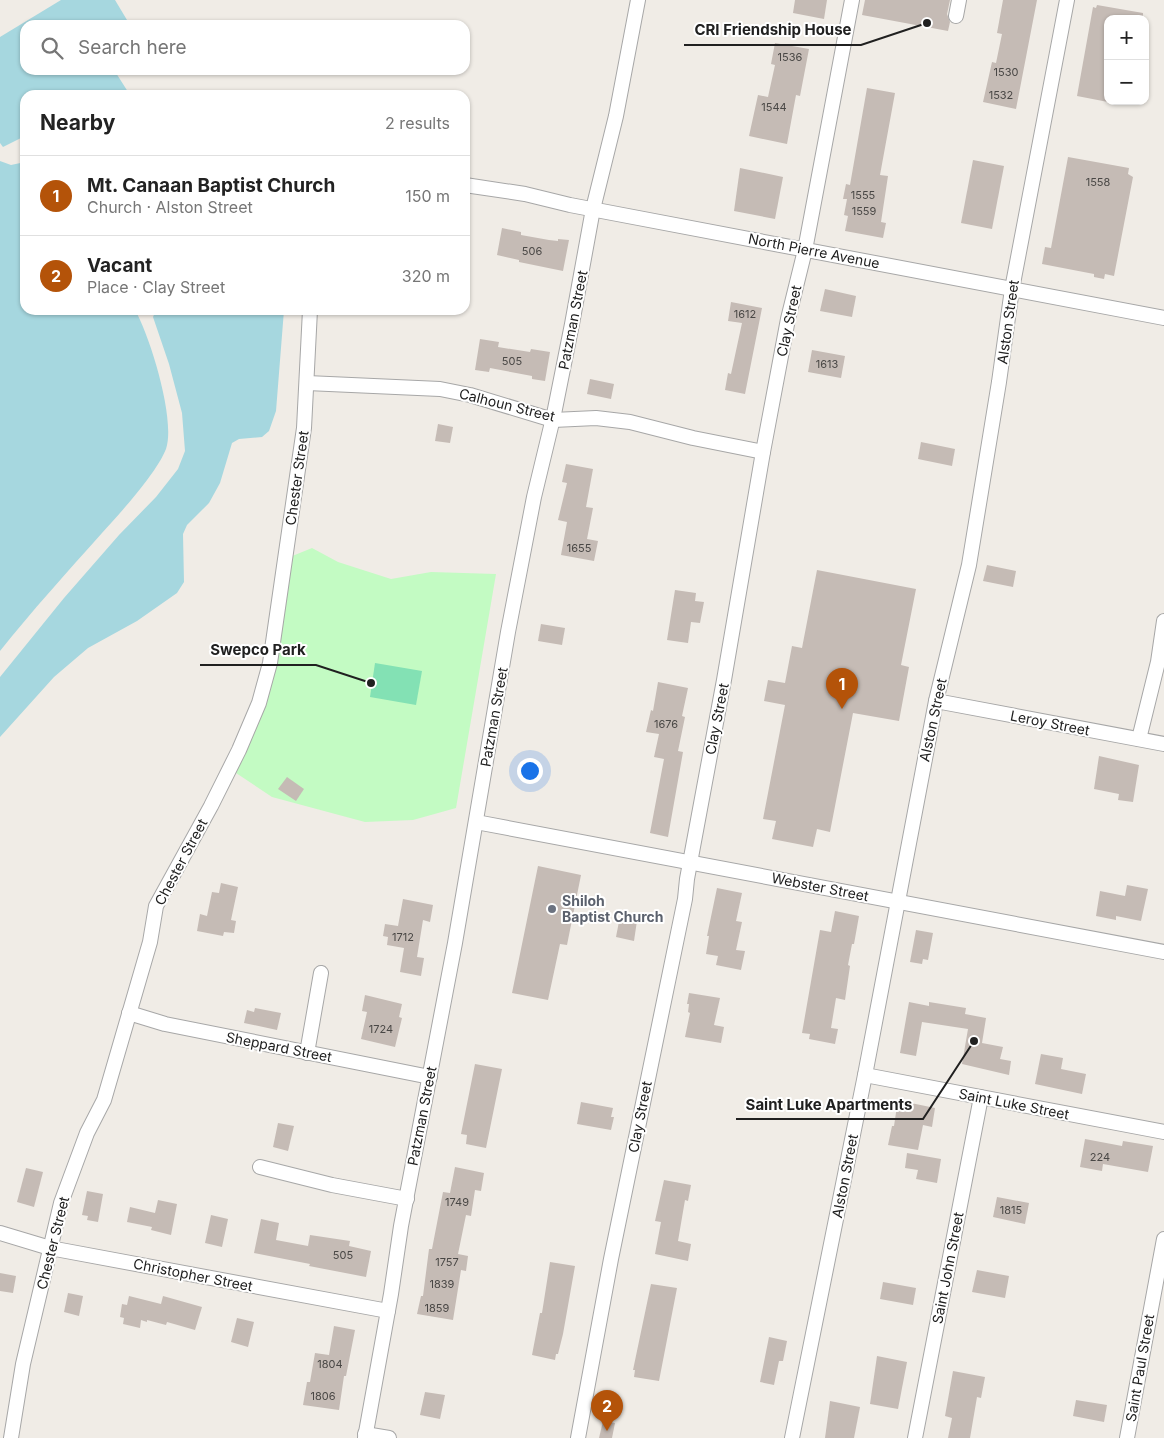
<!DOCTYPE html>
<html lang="en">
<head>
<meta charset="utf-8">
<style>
  body { margin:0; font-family:Inter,sans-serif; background:#f6f6f6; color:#222 }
  .controls { position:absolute; right:15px; top:15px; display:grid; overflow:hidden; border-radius:10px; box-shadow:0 1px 4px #0004 }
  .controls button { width:45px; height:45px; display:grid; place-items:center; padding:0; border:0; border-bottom:1px solid #e0e0e0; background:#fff; color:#222; font:25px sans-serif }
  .you { position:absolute; left:529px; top:770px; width:18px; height:18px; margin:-12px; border:4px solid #fff; border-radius:50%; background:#1a73e8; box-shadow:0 0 0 8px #1a73e833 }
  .badge { display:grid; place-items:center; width:32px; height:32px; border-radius:50%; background:#b45309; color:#fff; font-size:16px; font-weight:700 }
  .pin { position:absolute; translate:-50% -41px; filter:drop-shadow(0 1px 2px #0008) }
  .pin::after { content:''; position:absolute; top:26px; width:18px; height:15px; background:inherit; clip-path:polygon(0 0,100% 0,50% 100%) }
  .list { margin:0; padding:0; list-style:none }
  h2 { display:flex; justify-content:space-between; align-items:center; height:65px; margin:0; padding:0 20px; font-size:21px }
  h2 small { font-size:16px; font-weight:400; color:#767676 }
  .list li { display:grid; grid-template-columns:32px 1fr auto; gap:15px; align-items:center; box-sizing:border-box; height:80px; padding:0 20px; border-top:1px solid #e0e0e0 }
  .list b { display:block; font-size:19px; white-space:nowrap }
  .list p { margin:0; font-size:16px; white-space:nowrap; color:#767676 }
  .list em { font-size:16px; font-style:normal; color:#767676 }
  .icon { flex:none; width:28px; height:28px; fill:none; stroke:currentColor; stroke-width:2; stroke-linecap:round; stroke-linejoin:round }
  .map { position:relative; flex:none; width:1164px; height:1438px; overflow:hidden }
  .search { position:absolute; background:#fff; box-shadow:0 1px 4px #0004; left:20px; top:20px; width:450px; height:55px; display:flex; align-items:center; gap:12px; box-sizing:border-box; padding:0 18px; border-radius:15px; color:#767676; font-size:19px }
  .panel { position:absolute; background:#fff; box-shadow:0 1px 4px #0004; left:20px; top:90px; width:450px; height:225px; border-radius:15px }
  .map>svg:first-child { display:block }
</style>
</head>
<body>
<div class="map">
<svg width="1164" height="1438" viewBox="0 0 1164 1438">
  <rect width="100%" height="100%" fill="#f0ece6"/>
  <polygon fill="#c3fbc3" points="312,548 338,562 391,579 431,572 496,574 456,808 413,820 365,822 272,797 230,769 259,703 285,559"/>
  <polygon fill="#83e1b4" points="375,663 422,671 416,705 370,697"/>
  <g fill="#a6d7df">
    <polygon points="61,0 115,0 130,25 25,25 25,70 119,70 116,73 130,95 25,95 25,136 3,147 0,143 0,37"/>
    <path d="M0 161 11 165 25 162V310H135C150 336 176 420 166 449 156 474 121 512 102 533 67 572 32 611 0 651Z"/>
    <polygon points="156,310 284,310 276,411 269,431 262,437 239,439 232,443 220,483 209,503 187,525 183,534 184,582 177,593 137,621 88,648 54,677 0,737 0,677 64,598 119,535 156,497 178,469 185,451 182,413 169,364 153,317"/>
  </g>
  <g fill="#c5bbb5">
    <polygon points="795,0 827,0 824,19 793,13"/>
    <polygon points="865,0 950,0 947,14 950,22 948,31 862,15"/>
    <polygon points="1003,0 1037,0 1016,109 983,102 992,62 996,63 1002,34 997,33"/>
    <polygon points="1097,5 1143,13 1143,19 1108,19 1108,102 1077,96 1093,7 1096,8"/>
    <polygon points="775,43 809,49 800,96 796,95 787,144 749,136 758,95 768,97 775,65 771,64"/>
    <polygon points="867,88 895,93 880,175 888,176 881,222 886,223 883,238 845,231 848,216 844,215 847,199 843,199 846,184 850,185"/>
    <polygon points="1068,157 1129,168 1128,174 1133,177 1114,276 1105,274 1104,279 1094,277 1094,274 1042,264 1045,247 1051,248"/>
    <polygon points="973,160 1004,166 992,229 961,223"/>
    <polygon points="740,168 783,177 775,219 734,211"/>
    <polygon points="502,228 521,232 521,235 549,240 558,241 558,239 569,240 563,271 519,262 519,260 497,255"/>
    <polygon points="825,289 856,296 852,317 820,311"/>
    <polygon points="731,302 762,308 745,394 725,390 728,373 731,374 742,323 728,321"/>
    <polygon points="480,339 499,342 498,347 530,352 531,349 550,352 545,381 532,379 532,376 490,368 489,372 475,370"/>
    <polygon points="812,350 845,356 841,378 808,372"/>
    <polygon points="590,379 614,384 611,399 587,394"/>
    <polygon points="438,424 453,427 450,443 435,441"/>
    <polygon points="921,442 955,449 952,466 918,459"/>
    <polygon points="566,464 593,469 586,507 593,508 587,539 598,541 594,561 561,555 567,522 558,520 567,483 562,482"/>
    <polygon points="987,565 1016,571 1013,587 983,581"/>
    <polygon points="817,570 916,589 901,665 909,667 899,721 853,713 830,832 817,829 813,847 772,839 776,821 763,819 785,705 764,701 768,680 785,683 792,646 802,648"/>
    <polygon points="675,590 696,593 695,601 704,602 700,623 691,622 688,643 667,640"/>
    <polygon points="541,624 565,628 562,645 538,641"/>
    <polygon points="658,682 688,688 682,716 685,717 678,751 683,752 668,837 650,833 664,759 654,757 659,734 646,732 651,710 653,711"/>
    <polygon points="1099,756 1139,765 1133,802 1118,800 1119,794 1094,789"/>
    <polygon points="287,777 304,789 296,801 278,789"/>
    <polygon points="538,866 581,875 567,945 560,944 548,1000 512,993"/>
    <polygon points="221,883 238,887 231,920 236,921 234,933 224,932 223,936 197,931 200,914 207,916 212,892 219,893"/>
    <polygon points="1127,885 1148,889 1141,921 1116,916 1116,920 1096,916 1100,891 1125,896"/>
    <polygon points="717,888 742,893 736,921 742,922 736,950 745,951 741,970 716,965 718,956 706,954 709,936 707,936"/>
    <polygon points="403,899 433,905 430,922 423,920 417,957 424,958 421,976 400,972 404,948 387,945 388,937 383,936 385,924 398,926"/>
    <polygon points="621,911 638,914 634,941 616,937"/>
    <polygon points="835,911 859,916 854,944 852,944 848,965 850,966 845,1000 836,998 831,1028 838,1029 835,1044 809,1039 810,1034 802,1033 820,930 831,932"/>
    <polygon points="916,930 933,933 928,960 923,959 922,964 910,962"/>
    <polygon points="689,993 720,998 714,1025 724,1027 721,1043 685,1037 690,1013 688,1012 689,1004 687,1004"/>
    <polygon points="365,995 402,1004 399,1017 402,1018 395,1047 361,1039 367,1012 362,1011"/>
    <polygon points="909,1002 929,1006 929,1002 966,1008 965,1014 986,1018 982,1043 1003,1047 1000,1059 1011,1061 1009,1075 962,1064 968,1029 922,1022 916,1056 900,1053"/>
    <polygon points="255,1008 281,1013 277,1030 244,1023 247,1010 254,1012"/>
    <polygon points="1041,1054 1063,1058 1061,1069 1086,1074 1082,1094 1035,1084"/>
    <polygon points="475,1064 502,1069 486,1148 466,1144 467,1135 461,1134"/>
    <polygon points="581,1102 613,1108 611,1117 614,1117 611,1130 577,1124"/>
    <polygon points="906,1102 935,1108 932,1127 923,1125 918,1150 888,1145 892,1126 894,1126 897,1106 905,1107"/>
    <polygon points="278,1123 294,1126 288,1151 273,1147"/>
    <polygon points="1085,1139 1122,1146 1123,1141 1153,1146 1148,1172 1103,1164 1102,1171 1080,1167"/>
    <polygon points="907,1153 941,1159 937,1183 916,1179 918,1170 905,1168"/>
    <polygon points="455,1167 484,1173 481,1191 475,1190 471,1216 466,1215 458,1254 468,1256 466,1271 461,1270 453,1320 417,1314 421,1296 423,1296 429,1249 432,1249 443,1192 450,1193"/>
    <polygon points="26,1168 43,1172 34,1207 17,1202"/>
    <polygon points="664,1180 691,1185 688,1201 685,1200 678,1241 691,1244 688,1261 655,1254 661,1222 655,1221"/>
    <polygon points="87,1191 103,1194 98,1222 87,1220 88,1216 82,1215"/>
    <polygon points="997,1197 1029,1203 1025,1224 993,1217"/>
    <polygon points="158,1200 177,1204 171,1235 151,1230 152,1227 127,1222 130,1207 155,1213"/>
    <polygon points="211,1215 228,1219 222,1247 205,1243"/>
    <polygon points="261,1219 279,1223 276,1240 308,1246 310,1235 350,1241 349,1246 371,1251 366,1277 309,1266 310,1264 254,1253"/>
    <polygon points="550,1262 575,1266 563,1334 558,1354 556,1354 555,1360 532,1355 540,1313 542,1313"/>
    <polygon points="977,1270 1009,1276 1005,1298 972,1292"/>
    <polygon points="0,1273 16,1276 13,1293 0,1291"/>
    <polygon points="883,1282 916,1288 913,1305 880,1299"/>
    <polygon points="651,1284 677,1288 659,1381 634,1377 635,1370 633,1370"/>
    <polygon points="68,1293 83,1296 79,1316 64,1312"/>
    <polygon points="129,1296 161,1304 163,1296 202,1307 195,1330 167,1322 166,1325 147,1320 147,1322 141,1320 140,1328 123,1324 124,1318 120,1317 122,1304 127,1305"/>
    <polygon points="237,1318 254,1322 248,1347 231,1342"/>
    <polygon points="334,1326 355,1330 346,1376 344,1376 339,1410 303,1405 307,1382 310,1382 315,1353 329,1355"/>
    <polygon points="769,1337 787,1341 783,1361 779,1361 774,1385 760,1382"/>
    <polygon points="877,1356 907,1362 898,1409 870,1404"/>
    <polygon points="953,1371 985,1377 981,1398 977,1397 970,1438 948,1438 952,1418 945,1416"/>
    <polygon points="425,1392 445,1395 440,1419 420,1415"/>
    <polygon points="1076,1400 1107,1405 1104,1422 1073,1416"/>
    <polygon points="830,1401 860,1407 854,1438 825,1438"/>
    <polygon points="603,1421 615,1423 612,1438 599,1438"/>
  </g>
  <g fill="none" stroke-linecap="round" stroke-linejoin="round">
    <g stroke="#a7a7a7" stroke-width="16">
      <g id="street">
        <polyline points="956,16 959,0"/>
        <polyline points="465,185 525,194 570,205 1164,318"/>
        <polyline points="307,383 440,389 470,395 553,420 596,418 630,422 693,438 763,452"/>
        <polyline points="936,701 1164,744"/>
        <polyline points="1139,739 1158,662 1164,621"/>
        <polyline points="476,822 1164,952"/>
        <polyline points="129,1013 165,1024 430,1077"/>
        <polyline points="307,1053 321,973"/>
        <polyline points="865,1075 1164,1132"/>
        <polyline points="260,1167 332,1185 407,1199"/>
        <polyline points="0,1233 50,1248 388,1311"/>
        <polyline points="365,1434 389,1438"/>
        <polyline points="11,1438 23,1364 61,1203 87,1133 104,1100 150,942 156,906 211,806 239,750 259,703 270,663 304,428 310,310"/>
        <polyline points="365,1438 391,1294 401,1226 455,943 508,632 534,497 554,414 572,324 593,209 616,116 638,0"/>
        <polyline points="578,1438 611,1259 685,899 687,879 724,680 763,452 788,319 805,250 852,0"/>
        <polyline points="792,1438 865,1075 936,701 969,565 999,382 1012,289 1067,0"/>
        <polyline points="915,1438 981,1097"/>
        <polyline points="1127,1438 1164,1239"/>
      </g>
    </g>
    <use href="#street" stroke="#fff" stroke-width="14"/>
  </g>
  <circle fill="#6b7280" stroke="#fff" stroke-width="2" cx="552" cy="909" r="5"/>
  <g text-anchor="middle" stroke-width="4" stroke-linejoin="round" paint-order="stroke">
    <g font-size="11" fill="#494745">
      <text x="790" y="61">1536</text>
      <text x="1006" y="76">1530</text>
      <text x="1001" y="99">1532</text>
      <text x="774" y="111">1544</text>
      <text x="1098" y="186">1558</text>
      <text x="863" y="199">1555</text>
      <text x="864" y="215">1559</text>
      <text x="532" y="255">506</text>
      <text x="745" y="318">1612</text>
      <text x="512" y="365">505</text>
      <text x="827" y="368">1613</text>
      <text x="579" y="552">1655</text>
      <text x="666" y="728">1676</text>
      <text x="403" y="941">1712</text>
      <text x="381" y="1033">1724</text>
      <text x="1100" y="1161">224</text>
      <text x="457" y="1206">1749</text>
      <text x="1011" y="1214">1815</text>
      <text x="343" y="1259">505</text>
      <text x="447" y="1266">1757</text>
      <text x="442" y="1288">1839</text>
      <text x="437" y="1312">1859</text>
      <text x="330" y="1368">1804</text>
      <text x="323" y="1400">1806</text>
    </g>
    <g font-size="14" fill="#202020" stroke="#fff">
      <text transform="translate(814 251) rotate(11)" y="5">North Pierre Avenue</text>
      <text transform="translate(573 320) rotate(-79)" y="5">Patzman Street</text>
      <text transform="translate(789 321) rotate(-78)" y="5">Clay Street</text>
      <text transform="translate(1008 322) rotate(-82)" y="5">Alston Street</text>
      <text transform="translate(507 405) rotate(14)" y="5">Calhoun Street</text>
      <text transform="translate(297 478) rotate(-82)" y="5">Chester Street</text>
      <text transform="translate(494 717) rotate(-80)" y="5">Patzman Street</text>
      <text transform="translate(717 719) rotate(-79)" y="5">Clay Street</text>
      <text transform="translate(933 720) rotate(-78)" y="5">Alston Street</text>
      <text transform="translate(1050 723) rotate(11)" y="5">Leroy Street</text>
      <text transform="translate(181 862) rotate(-62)" y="5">Chester Street</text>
      <text transform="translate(820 887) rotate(11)" y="5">Webster Street</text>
      <text transform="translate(279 1047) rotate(11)" y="5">Sheppard Street</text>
      <text transform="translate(1014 1104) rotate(11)" y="5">Saint Luke Street</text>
      <text transform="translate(422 1116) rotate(-79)" y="5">Patzman Street</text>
      <text transform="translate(640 1117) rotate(-79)" y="5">Clay Street</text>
      <text transform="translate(845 1176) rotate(-79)" y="5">Alston Street</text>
      <text transform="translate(53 1243) rotate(-76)" y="5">Chester Street</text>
      <text transform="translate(948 1268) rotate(-79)" y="5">Saint John Street</text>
      <text transform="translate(193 1275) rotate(11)" y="5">Christopher Street</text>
      <text transform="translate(1140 1368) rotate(-80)" y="5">Saint Paul Street</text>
    </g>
    <g font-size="14" font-weight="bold" fill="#5b616d" stroke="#fff" text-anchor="start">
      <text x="562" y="906">Shiloh<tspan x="562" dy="16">Baptist Church</tspan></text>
    </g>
  </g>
  <path fill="none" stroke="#202020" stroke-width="2" d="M927 23L861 45H684M371 683L316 665H200M974 1041L923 1119H736"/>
  <g fill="#202020" stroke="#fff" stroke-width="2">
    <circle cx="927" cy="23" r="5"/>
    <circle cx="371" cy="683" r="5"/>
    <circle cx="974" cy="1041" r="5"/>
  </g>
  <g font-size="15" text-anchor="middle" font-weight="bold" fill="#202020" stroke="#fff" stroke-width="4" stroke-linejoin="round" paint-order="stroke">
    <text x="773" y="35">CRI Friendship House</text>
    <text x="258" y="655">Swepco Park</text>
    <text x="829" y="1110">Saint Luke Apartments</text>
  </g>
</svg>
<div class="controls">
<button>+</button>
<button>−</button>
</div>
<div class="you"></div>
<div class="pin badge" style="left:842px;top:709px">1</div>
<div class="pin badge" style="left:607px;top:1431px">2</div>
<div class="search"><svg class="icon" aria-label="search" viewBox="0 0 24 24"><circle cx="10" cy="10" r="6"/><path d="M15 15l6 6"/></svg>Search here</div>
<section class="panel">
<h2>Nearby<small>2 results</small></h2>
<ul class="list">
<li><span class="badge">1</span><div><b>Mt. Canaan Baptist Church</b><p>Church · Alston Street</p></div><em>150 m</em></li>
<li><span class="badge">2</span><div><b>Vacant</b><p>Place · Clay Street</p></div><em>320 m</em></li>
</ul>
</section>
</div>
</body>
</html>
